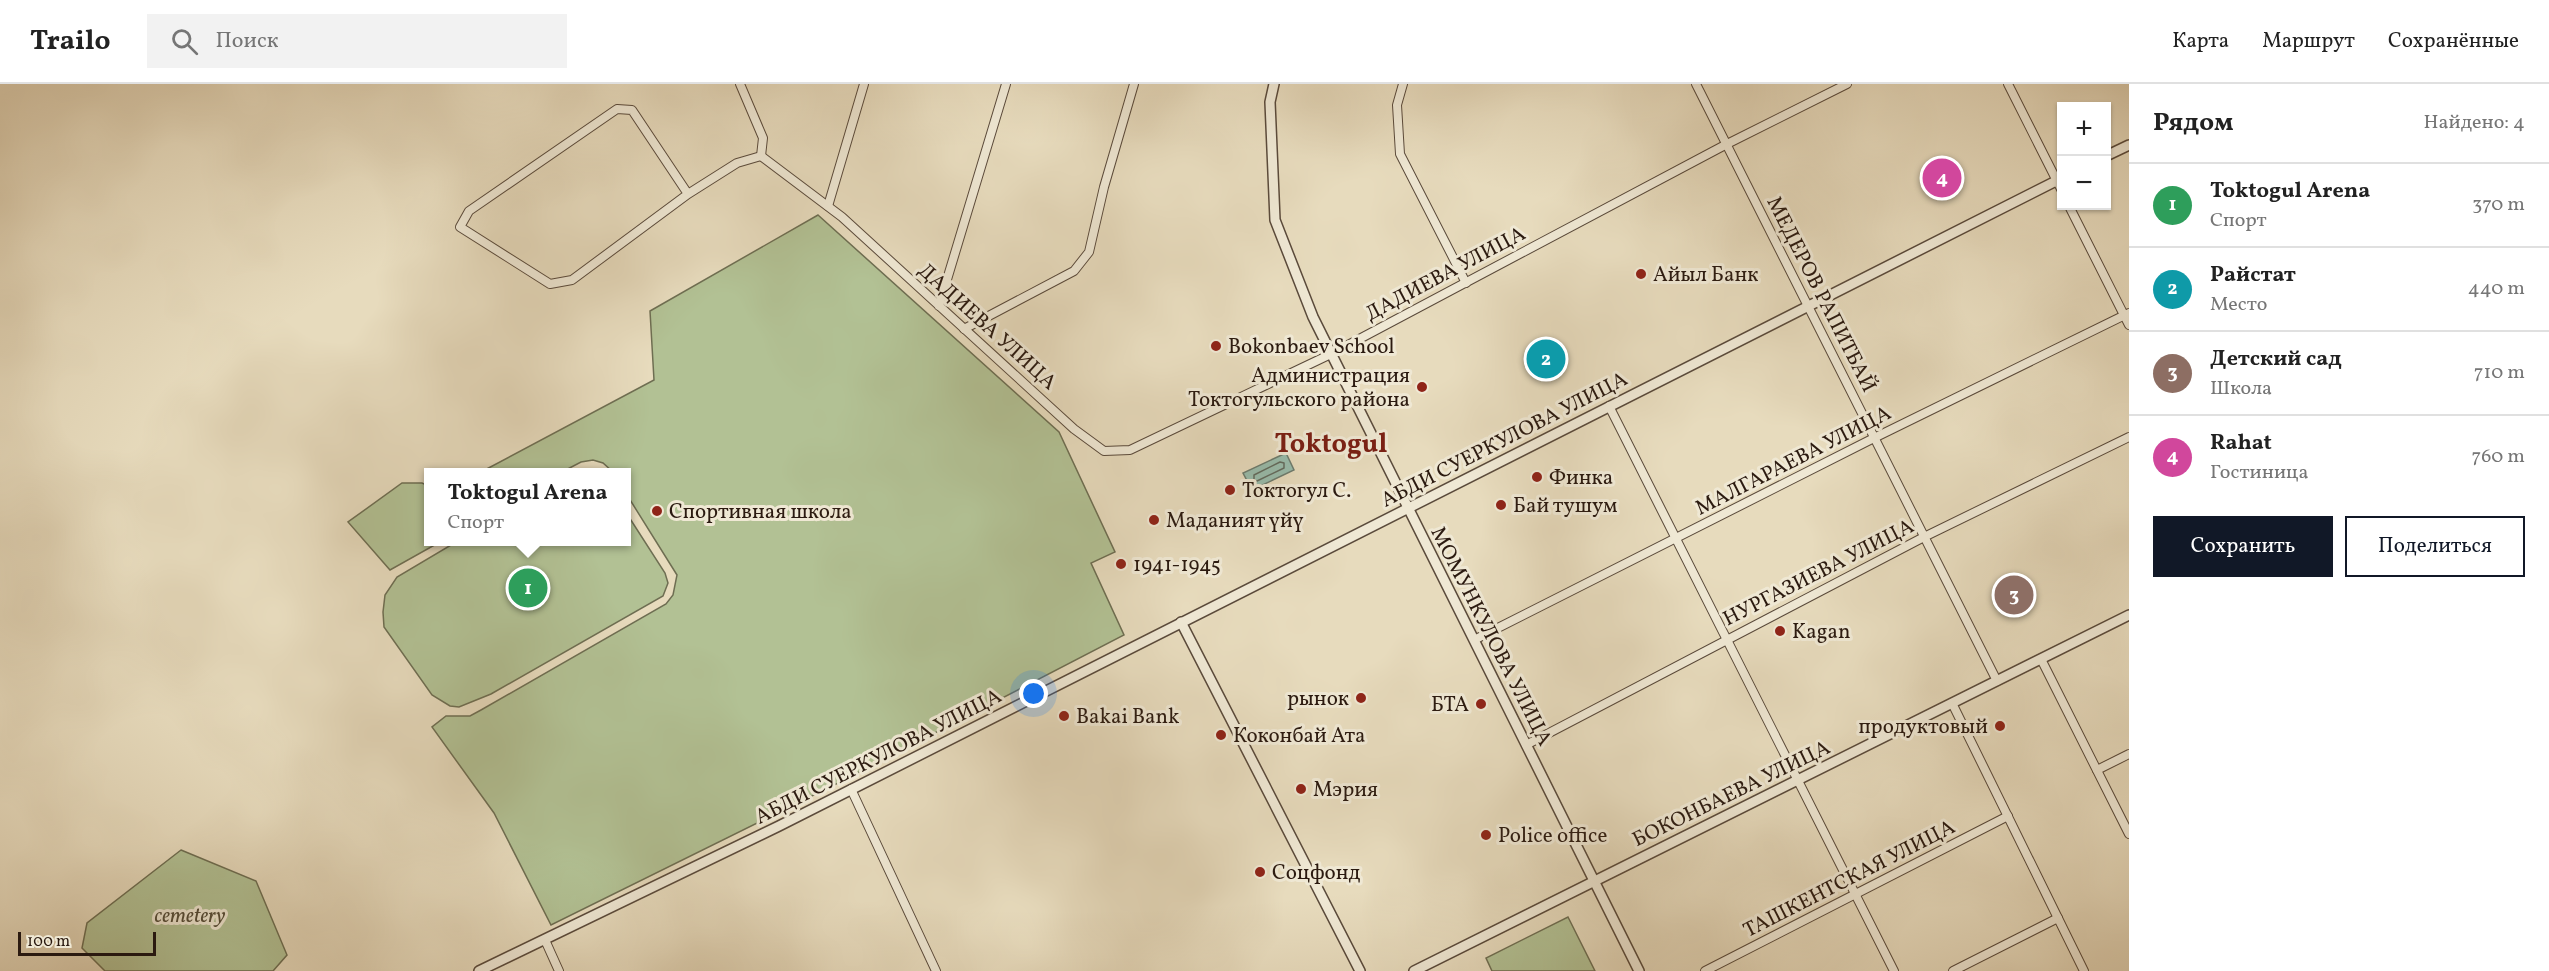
<!DOCTYPE html>
<html lang="ru">
<head>
<meta charset="utf-8">
<style>
  body { margin:0; font-family:Vollkorn,serif; background:#f2f2f2; color:#222 }
  .controls { position:absolute; right:18px; top:18px; display:grid; overflow:hidden; border-radius:0px; box-shadow:0 2px 4px #0004 }
  .controls button { width:54px; height:54px; display:grid; place-items:center; padding:0; border:0; border-bottom:2px solid #e0e0e0; background:#fff; color:#222; font:30px sans-serif }
  .scale { position:absolute; left:18px; bottom:15px; width:138px; box-sizing:border-box; padding-left:6px; border:3px solid #2b1a10; border-top:0; font-size:16px; line-height:21px; white-space:nowrap; color:#2b1a10; -webkit-text-stroke:4px #efe8d4; paint-order:stroke }
  .you { position:absolute; left:1034px; top:610px; width:21px; height:21px; margin:-15px; border:4px solid #fff; border-radius:50%; background:#1a73e8; box-shadow:0 0 0 9px #1a73e833 }
  .badge { display:grid; place-items:center; width:39px; height:39px; border-radius:50%; background:#111827; color:#fff; font-size:20px; font-weight:700 }
  .pin { position:absolute; translate:-50% -50%; border:3px solid #fff; box-shadow:0 2px 6px #0006 }
  .popup { position:absolute; left:424px; top:384px; width:207px; height:78px; box-sizing:border-box; display:grid; place-content:center; border-radius:0px; background:#fff; filter:drop-shadow(0 2px 4px #0005); font-size:20px; white-space:nowrap; color:#767676 }
  .popup b { font-size:22px; color:#222 }
  .popup::after { content:''; position:absolute; left:50%; top:100%; margin-left:-12px; border:12px solid transparent; border-top-color:#fff }
  .list { margin:0; padding:0; list-style:none }
  h2 { display:flex; justify-content:space-between; align-items:center; height:78px; margin:0; padding:0 24px; font-size:26px }
  h2 small { font-size:20px; font-weight:400; color:#767676 }
  .list li { display:grid; grid-template-columns:39px 1fr auto; gap:18px; align-items:center; box-sizing:border-box; height:84px; padding:0 24px; border-top:2px solid #e0e0e0 }
  .list b { display:block; font-size:22px; white-space:nowrap }
  .list p { margin:0; font-size:20px; white-space:nowrap; color:#767676 }
  .list em { font-size:20px; font-style:normal; color:#767676 }
  .actions { display:flex; gap:12px; padding:18px 24px }
  .actions a { flex:1; padding:14px 0; border:2px solid #111827; border-radius:0px; text-align:center; font-size:21px; color:#111827 }
  .actions .main { background:#111827; color:#fff }
  .icon { flex:none; width:33px; height:33px; fill:none; stroke:currentColor; stroke-width:2; stroke-linecap:round; stroke-linejoin:round }
  .map { position:relative; flex:none; width:2129px; height:887px; overflow:hidden }
  header { display:flex; align-items:center; gap:36px; box-sizing:border-box; height:84px; padding:0 30px; background:#fff; border-bottom:2px solid #e0e0e0 }
  header strong { font-size:28px }
  nav { display:flex; gap:33px; margin-inline-start:auto; font-size:21px }
  .search { width:420px; height:54px; background:#f2f2f2; display:flex; align-items:center; gap:15px; box-sizing:border-box; padding:0 21px; border-radius:0px; color:#767676; font-size:22px }
  main { display:flex }
  aside { flex:1; background:#fff }
  .map>svg:first-child { display:block }
</style>
</head>
<body>
<header>
<strong>Trailo</strong>
<div class="search"><svg class="icon" aria-label="search" viewBox="0 0 24 24"><circle cx="10" cy="10" r="6"/><path d="M15 15l6 6"/></svg>Поиск</div>
<nav><a>Карта</a><a>Маршрут</a><a>Сохранённые</a></nav>
</header>
<main>
<div class="map">
<svg width="2129" height="887" viewBox="0 0 2129 887">
  <rect width="100%" height="100%" fill="#e7dbbd"/>
  <filter id="stains"><feTurbulence type="fractalNoise" baseFrequency=".00333" numOctaves="4"/><feColorMatrix values="0 0 0 0 .2 0 0 0 0 .09 0 0 0 0 .02 0 0 0 .5 -.17"/></filter>
  <radialGradient id="worn" r=".72"><stop offset=".6" stop-color="#630" stop-opacity="0"/><stop offset="1" stop-color="#630" stop-opacity=".3"/></radialGradient>
  <g fill="#b2c194" stroke="#6e6e52" stroke-width="1.5">
    <polygon points="818,131 1059,348 1115,468 1091,479 1124,551 842,697 551,841 494,729 432,643 446,632 470,632 481,626 666,520 673,511 677,491 627,411 627,388 613,388 603,379 593,376 581,378 562,388 481,388 654,296 650,227"/>
    <polygon points="402,399 422,399 429,402 429,458 440,458 390,486 348,438"/>
    <polygon points="627,430 665,489 668,499 663,512 491,610 459,623 450,622 432,611 384,543 383,528 385,511 397,493 456,458 627,458"/>
    <polygon points="181,766 256,797 287,871 273,887 105,887 82,864 87,839"/>
    <polygon points="1568,833 1595,887 1492,887 1486,874"/>
  </g>
  <polygon fill="#98bcac" stroke="#6c7b6e" stroke-width="1.5" points="1286,369 1294,386 1252,406 1243,389"/>
  <g fill="none" stroke-linecap="round" stroke-linejoin="round">
    <polygon stroke="#626b5e" stroke-width="1.5" points="1280,378 1284,379 1284,384 1257,397 1254,396 1254,391"/>
    <g stroke="#5a4a3b" stroke-width="10">
      <g id="minor">
        <polyline points="740,0 763,54 761,72"/>
        <polyline points="1403,0 1397,21 1400,70 1466,199"/>
        <polyline points="1696,0 1997,597"/>
        <polyline points="2008,0 2062,107"/>
        <polyline points="761,72 842,133 1074,345 1104,367 1130,366 1331,270 1727,60 1847,0"/>
        <polyline points="688,110 632,26 617,25 469,127 460,143 550,200 572,196 688,110 737,79 761,72"/>
        <polyline points="828,122 864,0"/>
        <polyline points="2069,122 2129,241"/>
        <polyline points="939,222 1006,0"/>
        <polyline points="964,245 1074,187 1089,168 1104,103 1134,0"/>
        <polyline points="1609,322 1894,887"/>
        <polyline points="1474,556 1874,354 2129,229"/>
        <polyline points="2041,575 2129,750"/>
        <polyline points="1952,619 2084,887"/>
        <polyline points="1526,661 1924,453 2129,353"/>
        <polyline points="2097,686 2129,670"/>
        <polyline points="851,705 936,887"/>
        <polyline points="545,856 559,887"/>
        <polyline points="1705,887 2008,732"/>
        <polyline points="1953,887 2058,834"/>
      </g>
    </g>
    <g stroke="#5a4a3b" stroke-width="12">
      <g id="tertiary">
        <polyline points="1274,0 1270,18 1275,136 1313,233 1639,887"/>
        <polyline points="2106,72 2129,61"/>
        <polyline points="1181,538 1360,887"/>
        <polyline points="479,887 779,742 2062,94"/>
        <polyline points="1414,887 2129,531"/>
      </g>
    </g>
    <use href="#minor" stroke="#efe8d4" stroke-width="8"/>
    <use href="#tertiary" stroke="#efe8d4" stroke-width="9"/>
  </g>
  <g fill="#8f2418" stroke="#efe8d4" stroke-width="2">
    <circle cx="1641" cy="190" r="6"/>
    <circle cx="1216" cy="262" r="6"/>
    <circle cx="1422" cy="303" r="6"/>
    <circle cx="1537" cy="393" r="6"/>
    <circle cx="1230" cy="406" r="6"/>
    <circle cx="1501" cy="421" r="6"/>
    <circle cx="657" cy="427" r="6"/>
    <circle cx="1154" cy="436" r="6"/>
    <circle cx="1121" cy="480" r="6"/>
    <circle cx="1780" cy="547" r="6"/>
    <circle cx="1361" cy="614" r="6"/>
    <circle cx="1481" cy="620" r="6"/>
    <circle cx="1064" cy="632" r="6"/>
    <circle cx="2000" cy="642" r="6"/>
    <circle cx="1221" cy="651" r="6"/>
    <circle cx="1301" cy="705" r="6"/>
    <circle cx="1486" cy="751" r="6"/>
    <circle cx="1260" cy="788" r="6"/>
  </g>
  <g text-anchor="middle" stroke-width="6" stroke-linejoin="round" paint-order="stroke">
    <g font-size="21" fill="#2b1a10" stroke="#efe8d4">
      <text transform="translate(1445 189) rotate(-28)" y="7">ДАДИЕВА УЛИЦА</text>
      <text transform="translate(1822 210) rotate(63)" y="7">МЕДЕРОВ РАПИТБАЙ</text>
      <text transform="translate(988 242) rotate(42)" y="7">ДАДИЕВА УЛИЦА</text>
      <text transform="translate(1504 355) rotate(-27)" y="7">АБДИ СУЕРКУЛОВА УЛИЦА</text>
      <text transform="translate(1793 376) rotate(-27)" y="7">МАЛГАРАЕВА УЛИЦА</text>
      <text transform="translate(1818 488) rotate(-27)" y="7">НУРГАЗИЕВА УЛИЦА</text>
      <text transform="translate(1492 552) rotate(63)" y="7">МОМУНКУЛОВА УЛИЦА</text>
      <text transform="translate(878 672) rotate(-27)" y="7">АБДИ СУЕРКУЛОВА УЛИЦА</text>
      <text transform="translate(1731 709) rotate(-26)" y="7">БОКОНБАЕВА УЛИЦА</text>
      <text transform="translate(1849 794) rotate(-27)" y="7">ТАШКЕНТСКАЯ УЛИЦА</text>
    </g>
    <g font-size="21" fill="#2b1a10" stroke="#efe8d4" text-anchor="start">
      <text x="1653" y="197">Айыл Банк</text>
      <text x="1228" y="269">Bokonbaev School</text>
      <text x="1410" y="298" text-anchor="end">Администрация<tspan x="1410" dy="24">Токтогульского района</tspan></text>
      <text x="1549" y="400">Финка</text>
      <text x="1242" y="413">Токтогул С.</text>
      <text x="1513" y="428">Бай тушум</text>
      <text x="669" y="434">Спортивная школа</text>
      <text x="1166" y="443">Маданият үйү</text>
      <text x="1133" y="487">1941-1945</text>
      <text x="1792" y="554">Kagan</text>
      <text x="1349" y="621" text-anchor="end">рынок</text>
      <text x="1469" y="627" text-anchor="end">БТА</text>
      <text x="1076" y="639">Bakai Bank</text>
      <text x="1988" y="649" text-anchor="end">продуктовый</text>
      <text x="1233" y="658">Коконбай Ата</text>
      <text x="1313" y="712">Мэрия</text>
      <text x="1498" y="758">Police office</text>
      <text x="1272" y="795">Соцфонд</text>
    </g>
    <g font-size="21" font-style="italic" fill="#544c38" stroke="#efe8d4">
      <text x="190" y="838">cemetery</text>
    </g>
    <g font-size="27" font-weight="bold" fill="#7a1f14" stroke="#efe8d4">
      <text x="1331" y="368">Toktogul</text>
    </g>
  </g>
  <rect width="100%" height="100%" filter="url(#stains)"/>
  <rect width="100%" height="100%" fill="url(#worn)"/>
</svg>
<div class="controls">
<button>+</button>
<button>−</button>
</div>
<div class="scale">100 m</div>
<div class="you"></div>
<div class="pin badge" style="left:528px;top:504px;background:#2e9e5b">1</div>
<div class="popup"><b>Toktogul Arena</b>Спорт</div>
<div class="pin badge" style="left:1546px;top:275px;background:#0f9aa8">2</div>
<div class="pin badge" style="left:2014px;top:511px;background:#8d6e63">3</div>
<div class="pin badge" style="left:1942px;top:94px;background:#d1479c">4</div>
</div>
<aside>
<h2>Рядом<small>Найдено: 4</small></h2>
<ul class="list">
<li><span class="badge" style="background:#2e9e5b">1</span><div><b>Toktogul Arena</b><p>Спорт</p></div><em>370 m</em></li>
<li><span class="badge" style="background:#0f9aa8">2</span><div><b>Райстат</b><p>Место</p></div><em>440 m</em></li>
<li><span class="badge" style="background:#8d6e63">3</span><div><b>Детский сад</b><p>Школа</p></div><em>710 m</em></li>
<li><span class="badge" style="background:#d1479c">4</span><div><b>Rahat</b><p>Гостиница</p></div><em>760 m</em></li>
</ul>
<div class="actions"><a class="main">Сохранить</a><a>Поделиться</a></div>
</aside>
</main>
</body>
</html>
